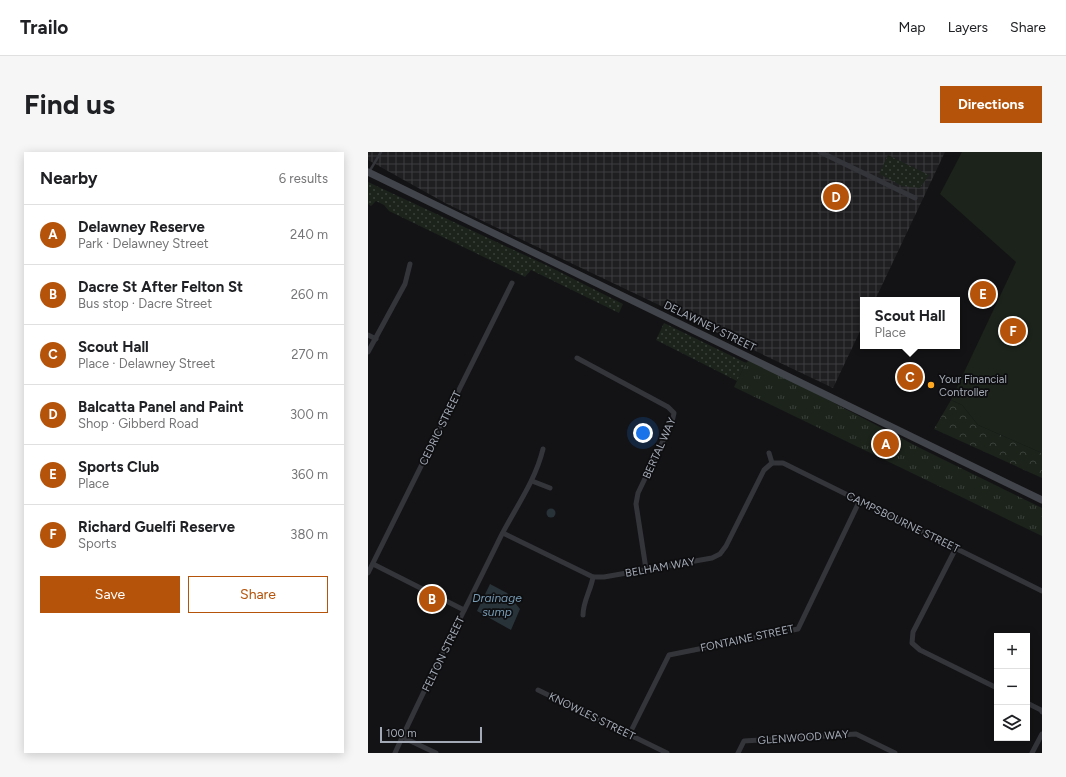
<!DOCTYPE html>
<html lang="en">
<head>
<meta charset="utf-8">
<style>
  body { margin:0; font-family:Figtree,sans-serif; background:#f6f6f6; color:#202124 }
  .controls { position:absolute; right:12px; bottom:12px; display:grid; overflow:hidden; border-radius:0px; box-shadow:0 2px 10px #0003 }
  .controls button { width:36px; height:36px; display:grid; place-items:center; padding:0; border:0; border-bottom:1px solid #e0e0e0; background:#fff; color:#202124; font:20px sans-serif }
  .scale { position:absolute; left:12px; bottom:10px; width:102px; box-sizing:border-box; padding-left:4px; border:2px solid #a3aab6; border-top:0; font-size:11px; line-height:14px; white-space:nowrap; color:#a3aab6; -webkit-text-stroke:3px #0e0e10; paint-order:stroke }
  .you { position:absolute; left:275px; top:281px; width:14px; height:14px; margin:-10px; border:3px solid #fff; border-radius:50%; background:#1a73e8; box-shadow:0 0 0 6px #1a73e833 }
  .badge { display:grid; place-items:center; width:26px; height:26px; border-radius:50%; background:#b45309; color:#fff; font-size:13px; font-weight:700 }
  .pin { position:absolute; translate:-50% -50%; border:2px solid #fff; box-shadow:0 1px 4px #0006 }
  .popup { position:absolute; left:492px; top:145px; width:100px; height:52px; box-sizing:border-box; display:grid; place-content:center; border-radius:0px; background:#fff; filter:drop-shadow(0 1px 3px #0005); font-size:13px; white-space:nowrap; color:#757577 }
  .popup b { font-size:15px; color:#202124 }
  .popup::after { content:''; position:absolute; left:50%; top:100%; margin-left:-8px; border:8px solid transparent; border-top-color:#fff }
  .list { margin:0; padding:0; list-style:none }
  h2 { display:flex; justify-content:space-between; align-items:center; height:52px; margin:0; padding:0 16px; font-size:17px }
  h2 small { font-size:13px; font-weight:400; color:#757577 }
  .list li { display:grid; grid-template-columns:26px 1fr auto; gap:12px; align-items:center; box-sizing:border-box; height:60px; padding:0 16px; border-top:1px solid #e0e0e0 }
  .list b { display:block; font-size:15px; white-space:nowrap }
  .list p { margin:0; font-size:13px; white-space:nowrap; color:#757577 }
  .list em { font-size:13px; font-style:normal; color:#757577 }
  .actions { display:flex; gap:8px; padding:12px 16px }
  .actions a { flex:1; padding:9px 0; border:1px solid #b45309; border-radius:0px; text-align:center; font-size:14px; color:#b45309 }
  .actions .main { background:#b45309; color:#fff }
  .icon { flex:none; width:22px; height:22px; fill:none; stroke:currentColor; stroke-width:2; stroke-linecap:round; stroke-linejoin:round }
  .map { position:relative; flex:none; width:674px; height:601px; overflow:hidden; border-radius:0px }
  header { display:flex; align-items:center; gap:24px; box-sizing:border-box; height:56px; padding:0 20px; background:#fff; border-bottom:1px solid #e0e0e0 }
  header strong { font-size:19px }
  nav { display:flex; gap:22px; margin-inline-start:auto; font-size:14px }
  .intro { display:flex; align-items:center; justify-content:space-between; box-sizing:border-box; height:96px; padding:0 24px }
  h1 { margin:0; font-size:28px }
  .button { padding:10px 18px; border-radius:0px; background:#b45309; color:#fff; font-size:14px; font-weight:700 }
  main { display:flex; gap:24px; padding:0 24px }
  aside { flex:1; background:#fff; border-radius:0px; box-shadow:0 2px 10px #0003 }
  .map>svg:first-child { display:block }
</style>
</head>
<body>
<header>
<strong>Trailo</strong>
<nav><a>Map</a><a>Layers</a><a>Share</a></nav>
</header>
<div class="intro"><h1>Find us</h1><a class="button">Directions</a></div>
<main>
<aside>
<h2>Nearby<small>6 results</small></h2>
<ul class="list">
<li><span class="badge">A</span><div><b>Delawney Reserve</b><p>Park · Delawney Street</p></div><em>240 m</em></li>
<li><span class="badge">B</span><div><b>Dacre St After Felton St</b><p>Bus stop · Dacre Street</p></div><em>260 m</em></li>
<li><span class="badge">C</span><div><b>Scout Hall</b><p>Place · Delawney Street</p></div><em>270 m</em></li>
<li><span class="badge">D</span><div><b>Balcatta Panel and Paint</b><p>Shop · Gibberd Road</p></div><em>300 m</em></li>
<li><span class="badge">E</span><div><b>Sports Club</b><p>Place</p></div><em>360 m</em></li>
<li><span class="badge">F</span><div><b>Richard Guelfi Reserve</b><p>Sports</p></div><em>380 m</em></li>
</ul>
<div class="actions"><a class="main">Save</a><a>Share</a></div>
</aside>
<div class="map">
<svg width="674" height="601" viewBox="0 0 674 601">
  <defs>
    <pattern id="industrial-grid" width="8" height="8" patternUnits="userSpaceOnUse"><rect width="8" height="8" fill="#1f1f22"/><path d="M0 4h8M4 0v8" fill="none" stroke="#3c3d40"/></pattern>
    <pattern id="grass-dots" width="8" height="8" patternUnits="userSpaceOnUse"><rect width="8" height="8" fill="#1b231b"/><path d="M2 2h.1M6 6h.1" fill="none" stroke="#39403a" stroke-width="1.8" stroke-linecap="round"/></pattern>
    <pattern id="forest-crowns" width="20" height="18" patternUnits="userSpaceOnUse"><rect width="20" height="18" fill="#1b231b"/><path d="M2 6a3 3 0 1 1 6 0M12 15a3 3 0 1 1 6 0" fill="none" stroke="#39403a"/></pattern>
    <pattern id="park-tufts" width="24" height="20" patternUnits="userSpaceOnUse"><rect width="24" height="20" fill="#1b231b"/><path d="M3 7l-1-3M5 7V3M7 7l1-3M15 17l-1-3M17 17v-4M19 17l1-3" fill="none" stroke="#39403a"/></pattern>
  </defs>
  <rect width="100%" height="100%" fill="#131315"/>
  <polygon fill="url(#industrial-grid)" points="0,0 577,0 507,148 495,148 495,173 465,236 79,52 0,8"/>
  <g fill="url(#grass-dots)">
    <polygon points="520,3 561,23 552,36 534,34 511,22"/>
    <polygon points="0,30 178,113 255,152 251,161 163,118 157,125 21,59 16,53 8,49 3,54 0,52"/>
    <polygon points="296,171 378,211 369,229 288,188"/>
  </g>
  <polygon fill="url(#forest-crowns)" points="583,248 594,253 610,273 674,301 674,326 566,277"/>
  <polygon fill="url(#park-tufts)" points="382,207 552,296 674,356 674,384 366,235 378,211"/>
  <polygon fill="#1b231b" points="594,0 674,0 674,301 610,273 594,253 583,248 648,110 572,42"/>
  <g fill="#283339">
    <circle cx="183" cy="361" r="4.5"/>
    <polygon points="122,432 139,441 152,457 143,478 109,459"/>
  </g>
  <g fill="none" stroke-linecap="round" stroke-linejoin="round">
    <polyline stroke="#33353a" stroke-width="2.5" points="1,20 13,0"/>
    <g stroke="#33353a" stroke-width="5">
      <polyline points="452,0 547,46"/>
      <polyline points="0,183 8,187"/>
      <polyline points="0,200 37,132 42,112"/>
      <polyline points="209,206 300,255 306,261 304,270 270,341 268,352 278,417"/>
      <polyline points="401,301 404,311 415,311 674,439"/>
      <polyline points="164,329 182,336"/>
      <polyline points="135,381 225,425 236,425 344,406 352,402 358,394 396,318 404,311"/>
      <polyline points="588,396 545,480 544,491 552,498 629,536"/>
      <polyline points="5,412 96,458"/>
      <polyline points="0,421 144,131"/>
      <path d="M215 463C215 449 223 438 225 425"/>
      <polyline points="170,538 299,601"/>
      <polyline points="659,551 673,558 674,560"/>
      <polyline points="261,583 301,503 430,477 492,348"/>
      <polyline points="34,585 68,601"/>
      <path d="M27 601C60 528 97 458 132 386 147 356 167 330 175 297"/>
      <polyline points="370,601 376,589 488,582 527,601"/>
      <polyline points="664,601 674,582"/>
    </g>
    <polyline stroke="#41444a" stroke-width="7" points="0,20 674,348"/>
  </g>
  <circle fill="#ffa820" stroke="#0e0e10" stroke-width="1.5" cx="563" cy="233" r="4"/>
  <g text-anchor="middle" stroke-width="3.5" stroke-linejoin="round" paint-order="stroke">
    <g font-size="11" fill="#a3aab6" stroke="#0e0e10">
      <text transform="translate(342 174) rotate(26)" y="4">DELAWNEY STREET</text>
      <text transform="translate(72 276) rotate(-64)" y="4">CEDRIC STREET</text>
      <text transform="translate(291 296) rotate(-66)" y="4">BERTAL WAY</text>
      <text transform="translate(535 370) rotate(26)" y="4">CAMPSBOURNE STREET</text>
      <text transform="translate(292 415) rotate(-10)" y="4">BELHAM WAY</text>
      <text transform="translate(379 486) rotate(-12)" y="4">FONTAINE STREET</text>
      <text transform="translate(75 502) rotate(-64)" y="4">FELTON STREET</text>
      <text transform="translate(224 564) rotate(26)" y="4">KNOWLES STREET</text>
      <text transform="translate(435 585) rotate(-4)" y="4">GLENWOOD WAY</text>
    </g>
    <g font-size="11" fill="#a3aab6" stroke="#0e0e10" text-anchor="start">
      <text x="571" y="231">Your Financial<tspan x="571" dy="13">Controller</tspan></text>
    </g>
    <g font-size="12" font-style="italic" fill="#779bb4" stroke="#0e0e10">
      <text x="129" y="450">Drainage<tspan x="129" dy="14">sump</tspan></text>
    </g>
  </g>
</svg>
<div class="controls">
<button>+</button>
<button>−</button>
<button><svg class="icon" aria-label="layers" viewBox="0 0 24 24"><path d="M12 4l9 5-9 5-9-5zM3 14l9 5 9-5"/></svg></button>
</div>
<div class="scale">100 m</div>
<div class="you"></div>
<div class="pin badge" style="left:518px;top:292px">A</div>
<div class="pin badge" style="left:64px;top:447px">B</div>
<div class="pin badge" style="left:542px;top:225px">C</div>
<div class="popup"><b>Scout Hall</b>Place</div>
<div class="pin badge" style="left:468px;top:45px">D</div>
<div class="pin badge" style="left:615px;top:142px">E</div>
<div class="pin badge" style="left:645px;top:179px">F</div>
</div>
</main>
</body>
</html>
